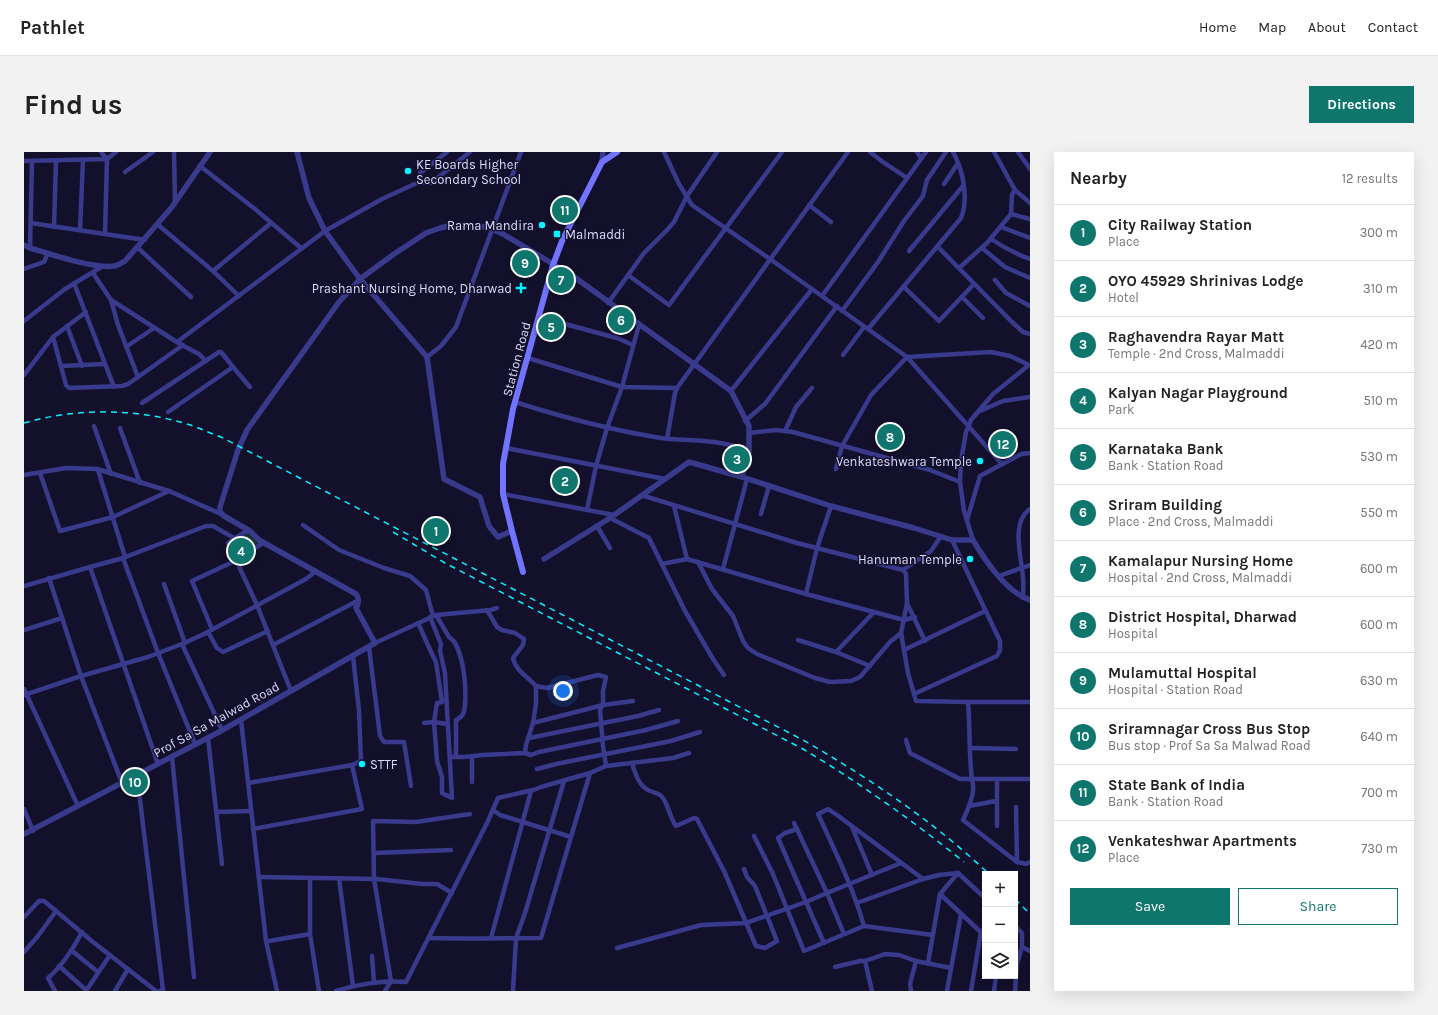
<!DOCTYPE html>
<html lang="en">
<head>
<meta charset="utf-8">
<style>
  body { margin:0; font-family:Karla,sans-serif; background:#f2f2f2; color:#202124 }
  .controls { position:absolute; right:12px; bottom:12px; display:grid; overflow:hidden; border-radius:0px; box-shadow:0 4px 16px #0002 }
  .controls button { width:36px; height:36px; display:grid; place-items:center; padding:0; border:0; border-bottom:1px solid #e0e0e0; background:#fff; color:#202124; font:20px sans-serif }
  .you { position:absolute; left:539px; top:539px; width:14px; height:14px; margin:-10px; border:3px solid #fff; border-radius:50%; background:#1a73e8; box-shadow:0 0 0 6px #1a73e833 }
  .badge { display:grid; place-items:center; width:26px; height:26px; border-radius:50%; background:#0f766e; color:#fff; font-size:13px; font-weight:700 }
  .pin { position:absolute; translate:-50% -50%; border:2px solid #fff; box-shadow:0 1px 4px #0006 }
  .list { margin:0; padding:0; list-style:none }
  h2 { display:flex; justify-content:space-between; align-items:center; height:52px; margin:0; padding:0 16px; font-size:17px }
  h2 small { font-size:13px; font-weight:400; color:#757577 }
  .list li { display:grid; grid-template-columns:26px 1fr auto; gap:12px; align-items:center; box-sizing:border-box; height:56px; padding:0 16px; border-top:1px solid #e0e0e0 }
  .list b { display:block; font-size:15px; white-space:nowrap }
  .list p { margin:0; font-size:13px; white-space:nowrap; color:#757577 }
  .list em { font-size:13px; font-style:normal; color:#757577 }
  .actions { display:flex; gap:8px; padding:12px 16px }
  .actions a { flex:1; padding:9px 0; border:1px solid #0f766e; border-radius:0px; text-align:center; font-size:14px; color:#0f766e }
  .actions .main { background:#0f766e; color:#fff }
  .icon { flex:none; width:22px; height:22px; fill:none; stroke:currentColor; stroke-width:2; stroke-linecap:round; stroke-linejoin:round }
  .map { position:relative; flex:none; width:1006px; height:839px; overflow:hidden; border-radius:0px }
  header { display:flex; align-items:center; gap:24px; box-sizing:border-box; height:56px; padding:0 20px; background:#fff; border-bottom:1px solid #e0e0e0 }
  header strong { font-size:19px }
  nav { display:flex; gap:22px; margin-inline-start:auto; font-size:14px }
  .intro { display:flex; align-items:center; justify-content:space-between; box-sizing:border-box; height:96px; padding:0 24px }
  h1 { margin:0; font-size:28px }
  .button { padding:10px 18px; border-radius:0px; background:#0f766e; color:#fff; font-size:14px; font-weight:700 }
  main { display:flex; gap:24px; padding:0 24px }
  aside { flex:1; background:#fff; border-radius:0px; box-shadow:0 4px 16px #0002 }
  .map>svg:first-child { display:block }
</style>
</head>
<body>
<header>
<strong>Pathlet</strong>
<nav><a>Home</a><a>Map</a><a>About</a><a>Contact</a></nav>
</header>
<div class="intro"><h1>Find us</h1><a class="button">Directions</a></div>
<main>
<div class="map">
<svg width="1006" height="839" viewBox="0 0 1006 839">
  <rect width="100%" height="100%" fill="#13102c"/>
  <polygon fill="#133633" points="224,378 239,391 213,408 204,391"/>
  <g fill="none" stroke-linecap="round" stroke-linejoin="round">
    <g stroke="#393a8c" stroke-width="4.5">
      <polyline points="77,0 83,7 81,82"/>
      <polyline points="150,0 151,51"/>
      <polyline points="640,0 655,32 668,53 746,107 883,205 978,312"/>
      <polyline points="846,0 859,10 883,26"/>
      <polyline points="893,0 897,6"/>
      <polyline points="970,0 991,38 1006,51"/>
      <polyline points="994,0 1006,17"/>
      <polyline points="0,9 83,7 92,0"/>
      <polyline points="176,14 231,57 277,96"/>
      <polyline points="101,20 129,0"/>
      <polyline points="396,21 423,0"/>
      <polyline points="920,32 934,11"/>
      <polyline points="785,53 807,70"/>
      <polyline points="987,62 1006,67"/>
      <polyline points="7,71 121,88"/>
      <polyline points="133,72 189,119 215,144"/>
      <polyline points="30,75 32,9"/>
      <polyline points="977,75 1006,86"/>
      <polyline points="56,78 59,8"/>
      <path d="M967 87C979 95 992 102 1006 107"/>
      <polyline points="914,95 988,170 999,180 1006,182"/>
      <polyline points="6,96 8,9"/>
      <polyline points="114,96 167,145"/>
      <polyline points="958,96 981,115 1006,126"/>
      <polyline points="885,99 939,34"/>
      <polyline points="935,116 963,91 987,62 988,43 991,38"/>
      <polyline points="0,117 20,110 24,101"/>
      <polyline points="189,119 247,71"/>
      <polyline points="69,121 87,148 94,173 114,225 159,193"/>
      <polyline points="604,123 645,153 758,0"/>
      <polyline points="971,128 982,141 1006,154"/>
      <polyline points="50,131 90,235"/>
      <polyline points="880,135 915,169 950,132"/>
      <polyline points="798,144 902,0"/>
      <polyline points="938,145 959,166"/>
      <polyline points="87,148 156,192 175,202 182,209"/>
      <polyline points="584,151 620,101 643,78 650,70 663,44 693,0"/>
      <polyline points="818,159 854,110 880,69 899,44 903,28 922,0"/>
      <polyline points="515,165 593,186 609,193"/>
      <polyline points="0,169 41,137 79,114"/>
      <polyline points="43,174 58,214"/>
      <path d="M844 177 937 66C945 46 939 18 929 0"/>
      <polyline points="29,185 62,160"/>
      <polyline points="153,190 301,79 358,47 395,30 407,31 446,0"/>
      <polyline points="102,195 130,176"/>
      <polyline points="819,203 840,175"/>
      <polyline points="403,205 417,194 432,175 497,0"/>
      <polyline points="504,206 598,235 653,236"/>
      <polyline points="37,214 81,212"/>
      <polyline points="209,215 226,235"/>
      <polyline points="0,223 29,185 42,233 45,236 98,234 104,232 114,225"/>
      <polyline points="707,239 788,137"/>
      <path d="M491 250C538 265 583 277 631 285 653 289 674 287 696 291 706 292 716 296 725 299"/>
      <polyline points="118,251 195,200 197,200 209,215 144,260"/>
      <polyline points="956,259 979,249 1006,245"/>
      <polyline points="721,269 741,252 813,154"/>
      <polyline points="70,274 87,322"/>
      <polyline points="96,276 116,331"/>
      <polyline points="761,279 772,255 788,236"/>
      <polyline points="725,281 752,278 769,280 906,318 936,330"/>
      <polyline points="643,287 651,241 653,236 824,0"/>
      <polyline points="482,296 641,327"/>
      <polyline points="812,317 818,294 847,243 883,205 967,200 986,204 1005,213 969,242 947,268 942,280 937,309 936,330 940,359 949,388"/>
      <polyline points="74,318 101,405"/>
      <polyline points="16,321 36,379 89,365 145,339"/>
      <polyline points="0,323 42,316 73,317 145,339 197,362"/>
      <polyline points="479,342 590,363"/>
      <polyline points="617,343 773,391 879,418 882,422 883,451 901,489"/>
      <polyline points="650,354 663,407"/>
      <polyline points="563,358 572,314 583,276 598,235 615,173"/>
      <polyline points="737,362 745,334"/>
      <polyline points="586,366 625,386 661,459 689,507 700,523"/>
      <polyline points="943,368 956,324 997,302 1006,301"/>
      <polyline points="279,373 315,398 360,416 386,424 402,438 409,464"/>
      <polyline points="573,374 586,396"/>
      <polyline points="224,378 204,391 233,453 267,539"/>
      <polyline points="99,406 134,501 171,592"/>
      <polyline points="674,410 688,437 709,464 719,489 724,496 733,502 791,526 806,530 827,529 836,525 866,490 877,481"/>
      <polyline points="638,412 663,407 782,442 880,468 891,465"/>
      <polyline points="66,415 99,406 182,374 189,374 210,386"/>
      <polyline points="699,417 723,327"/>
      <polyline points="879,418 907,399 917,384"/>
      <polyline points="975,424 1006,413"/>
      <polyline points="25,426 57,524 98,631"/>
      <polyline points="140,432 161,491"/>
      <polyline points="0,434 66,415 134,612"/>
      <polyline points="782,442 793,396 807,354"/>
      <path d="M999 446C999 439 1000 433 999 426 998 407 986 370 1006 357"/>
      <polyline points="883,451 877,481 884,521 892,549 944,550 1006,550"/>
      <path d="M412 463 425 485C440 493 445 548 439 562 438 565 435 566 432 568V605"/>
      <polyline points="394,471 408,502 412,510 418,550 413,551 410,570 413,609 418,625 418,641 428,646 421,521 416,499 417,492 406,465"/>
      <polyline points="188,477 168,429 213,408 239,391"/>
      <polyline points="0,478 38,466"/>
      <polyline points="184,480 193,496 199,500 244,479"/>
      <polyline points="774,488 812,500 846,514"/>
      <polyline points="351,491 412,463 467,458 473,456"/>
      <polyline points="158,492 198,578"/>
      <polyline points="249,493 335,448"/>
      <polyline points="345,495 356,584 360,590 380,590 387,634"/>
      <polyline points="880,498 961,459"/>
      <polyline points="812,500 850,460"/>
      <polyline points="512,534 523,536 574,523 582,525 579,539 579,551 576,558 579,594 582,614"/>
      <polyline points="0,537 54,654"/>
      <polyline points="890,542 973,504 976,498 976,489 928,388"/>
      <polyline points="0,543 57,524 124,505 158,492 180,482 282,427 292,419"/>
      <path d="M944 550C946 573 945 595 947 618 947 626 950 631 949 639 948 649 943 659 939 668L993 710 1002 712 1006 710"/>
      <polyline points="217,568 242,789 253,839"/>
      <polyline points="400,571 410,570 423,572"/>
      <polyline points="509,571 579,553 609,549"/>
      <polyline points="184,586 198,712"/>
      <polyline points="505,586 614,564 635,558"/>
      <polyline points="882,588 886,601 936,627 1006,627"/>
      <polyline points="946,596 992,597"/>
      <polyline points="501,601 507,603 515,600 622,578 654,569"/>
      <polyline points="148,605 170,825"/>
      <path d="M426 605H440L459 603 501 601 502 593 509 571 512 552V534C504 525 491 518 489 506L499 493 500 487 491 481 478 478 473 475 463 458"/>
      <path d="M608 611C611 621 615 635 626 639 631 641 636 641 639 646 645 655 646 666 652 674L670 666 673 667 700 719 732 794 741 796 753 789 731 734 723 725 720 717"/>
      <polyline points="328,613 337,609 335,559 329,504"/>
      <polyline points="513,617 532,612 647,589 676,580"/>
      <polyline points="113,623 139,838 136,839"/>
      <polyline points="448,630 448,604"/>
      <polyline points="224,631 328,613 338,657 229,677"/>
      <polyline points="945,654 972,649"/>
      <polyline points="992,655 993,710"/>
      <polyline points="0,657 9,679"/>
      <polyline points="469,658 476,663 547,685 566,621"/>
      <polyline points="193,660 227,659"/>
      <polyline points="770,671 803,741 877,711"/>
      <polyline points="973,674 973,627"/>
      <polyline points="828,675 848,723"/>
      <path d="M730 684 749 722 780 799 840 774C829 735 811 699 794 662L804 657 813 663 899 727 915 723 934 721 961 746"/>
      <polyline points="350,701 427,698"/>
      <polyline points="235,725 353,727 398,732 413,732 428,741"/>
      <polyline points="286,726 286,782 295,839"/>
      <polyline points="315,726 329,834"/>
      <polyline points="916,742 961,784"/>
      <polyline points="833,751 899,727"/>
      <polyline points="0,765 15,749 20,749 69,790 132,839"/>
      <polyline points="840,774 909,783"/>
      <polyline points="991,774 998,781 998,795 1006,799"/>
      <path d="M405 786C442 787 480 786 517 786L547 685"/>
      <polyline points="467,786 507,639"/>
      <polyline points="245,789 286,782"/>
      <polyline points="800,791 782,750 803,741 820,782"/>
      <polyline points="593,796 677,773 722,771 782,750 754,686 761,681 773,677"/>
      <polyline points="47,798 74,820"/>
      <polyline points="0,800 14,784 32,759"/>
      <polyline points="348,804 350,831"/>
      <polyline points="841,809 848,839"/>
      <polyline points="904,811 916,742 934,721"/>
      <polyline points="35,814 62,838"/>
      <polyline points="811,815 836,809 841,809 861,802 875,803 892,809 927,816"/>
      <path d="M31 839 24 826C38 814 49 797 58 780"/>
      <polyline points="62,839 86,803"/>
      <polyline points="91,839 104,817"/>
      <path d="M312 839C335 832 359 828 382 830L464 669 474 646 509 638 507 639 517 635 566 621 582 614 649 606 665 601"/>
      <polyline points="361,839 367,829 350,727 349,669 392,670 446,662"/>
      <polyline points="489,839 492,786 501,761 540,629"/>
      <polyline points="887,839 886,832 892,809"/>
      <polyline points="923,839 937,762"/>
      <polyline points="947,839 957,780"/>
      <polyline points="970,839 972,824"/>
      <polyline points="991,839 993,812 998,795"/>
    </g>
    <g stroke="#393a8c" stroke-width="5.5">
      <polyline points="273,0 285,46 301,79 336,127 403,205 420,327 456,345 465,374 474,385 488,379"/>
      <polyline points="578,10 579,0"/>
      <path d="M0 93 6 96C26 102 70 117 90 114 94 113 98 111 101 109L148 55 186 0"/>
      <polyline points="520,407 586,366 665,310 718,325"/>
      <path d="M0 682 195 580 351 491 332 456C335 451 336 447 332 442L235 388 226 379 200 364 196 360V355L214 298 223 278 315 150 336 127 370 102 402 81 416 76 428 73 450 74 463 75 479 82 549 124 707 239 725 274V299L718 325 807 354 890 376 928 388H949C960 407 983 441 1006 448"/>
    </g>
    <polyline stroke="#7274ff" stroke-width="6" points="499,420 488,379 479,342 479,312 489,257 529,113 538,89 578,10 593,0"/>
    <g stroke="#07f1ff" stroke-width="1.5" stroke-dasharray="6 5" stroke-linecap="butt">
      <path d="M0 271C52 256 111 256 163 272 174 275 185 281 197 285L779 588C845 626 909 669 965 722"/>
      <path d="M369 380 421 411 779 597C836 631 889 669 940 710"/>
      <polyline points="991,747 1006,762"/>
    </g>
  </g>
  <g fill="#07f1ff" stroke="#13102c" stroke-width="1.5">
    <circle cx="384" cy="19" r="4"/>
    <circle cx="518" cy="73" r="4"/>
    <rect x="529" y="78" width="8" height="8" rx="2"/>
    <path d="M495 130h4v4h4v4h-4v4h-4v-4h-4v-4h4z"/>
    <circle cx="956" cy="309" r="4"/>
    <circle cx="946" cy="407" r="4"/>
    <circle cx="338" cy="612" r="4"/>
  </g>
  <g text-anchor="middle" stroke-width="3" stroke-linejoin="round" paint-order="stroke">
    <g font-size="13" fill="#dddbff" stroke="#13102c" text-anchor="end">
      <text x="392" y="17" text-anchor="start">KE Boards Higher<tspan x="392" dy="15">Secondary School</tspan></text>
      <text x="510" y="78">Rama Mandira</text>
      <text x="541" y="87" text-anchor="start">Malmaddi</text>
      <text x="488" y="141">Prashant Nursing Home, Dharwad</text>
      <text x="948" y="314">Venkateshwara Temple</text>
      <text x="938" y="412">Hanuman Temple</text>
      <text x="346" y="617" text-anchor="start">STTF</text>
    </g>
    <g font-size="13" fill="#dddbff" stroke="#13102c">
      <text transform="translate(492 207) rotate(-75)" y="5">Station Road</text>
      <text transform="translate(192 567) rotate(-29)" y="5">Prof Sa Sa Malwad Road</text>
    </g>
  </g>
</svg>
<div class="controls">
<button>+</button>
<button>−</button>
<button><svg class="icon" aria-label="layers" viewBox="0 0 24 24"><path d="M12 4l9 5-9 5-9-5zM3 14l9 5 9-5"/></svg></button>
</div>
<div class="you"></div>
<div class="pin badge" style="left:412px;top:379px">1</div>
<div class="pin badge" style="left:541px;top:329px">2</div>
<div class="pin badge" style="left:713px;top:307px">3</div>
<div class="pin badge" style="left:217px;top:399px">4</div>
<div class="pin badge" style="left:527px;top:175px">5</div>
<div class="pin badge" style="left:597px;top:168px">6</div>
<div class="pin badge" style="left:537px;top:128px">7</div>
<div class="pin badge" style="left:866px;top:285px">8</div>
<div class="pin badge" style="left:501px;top:111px">9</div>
<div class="pin badge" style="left:111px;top:630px">10</div>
<div class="pin badge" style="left:541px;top:58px">11</div>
<div class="pin badge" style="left:979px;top:292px">12</div>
</div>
<aside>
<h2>Nearby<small>12 results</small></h2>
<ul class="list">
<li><span class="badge">1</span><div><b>City Railway Station</b><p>Place</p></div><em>300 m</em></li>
<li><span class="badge">2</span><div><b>OYO 45929 Shrinivas Lodge</b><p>Hotel</p></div><em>310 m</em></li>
<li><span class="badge">3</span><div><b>Raghavendra Rayar Matt</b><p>Temple · 2nd Cross, Malmaddi</p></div><em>420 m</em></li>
<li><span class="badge">4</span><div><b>Kalyan Nagar Playground</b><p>Park</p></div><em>510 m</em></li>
<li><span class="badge">5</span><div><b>Karnataka Bank</b><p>Bank · Station Road</p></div><em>530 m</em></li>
<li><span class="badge">6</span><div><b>Sriram Building</b><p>Place · 2nd Cross, Malmaddi</p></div><em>550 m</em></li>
<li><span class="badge">7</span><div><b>Kamalapur Nursing Home</b><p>Hospital · 2nd Cross, Malmaddi</p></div><em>600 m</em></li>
<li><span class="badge">8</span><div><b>District Hospital, Dharwad</b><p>Hospital</p></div><em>600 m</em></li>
<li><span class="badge">9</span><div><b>Mulamuttal Hospital</b><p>Hospital · Station Road</p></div><em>630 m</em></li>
<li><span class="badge">10</span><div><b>Sriramnagar Cross Bus Stop</b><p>Bus stop · Prof Sa Sa Malwad Road</p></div><em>640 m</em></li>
<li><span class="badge">11</span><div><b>State Bank of India</b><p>Bank · Station Road</p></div><em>700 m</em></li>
<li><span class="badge">12</span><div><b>Venkateshwar Apartments</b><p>Place</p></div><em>730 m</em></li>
</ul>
<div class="actions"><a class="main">Save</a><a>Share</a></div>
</aside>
</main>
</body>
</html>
